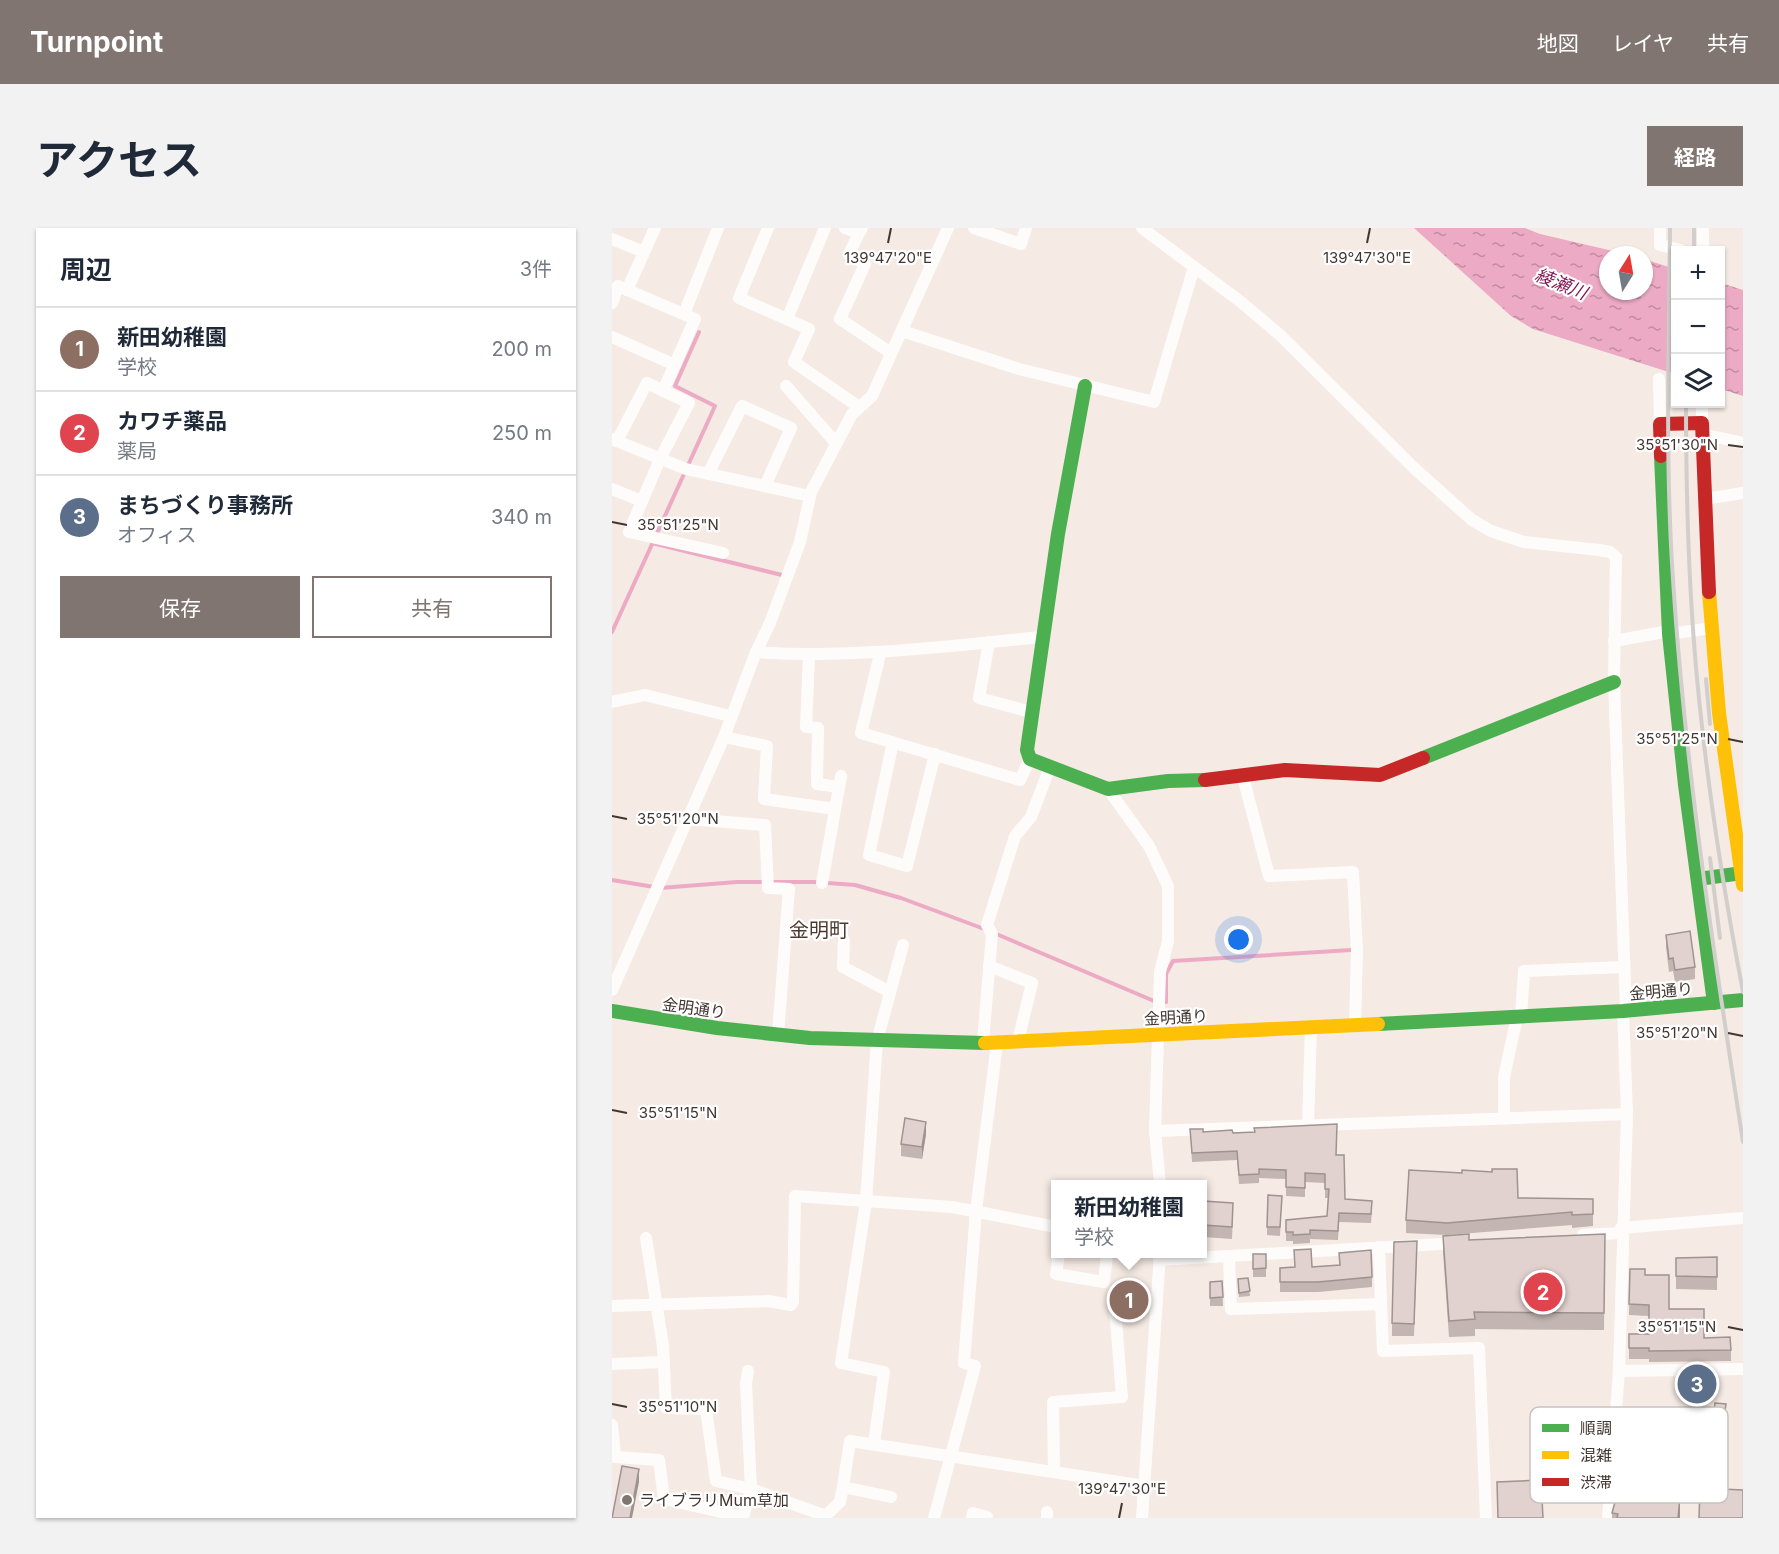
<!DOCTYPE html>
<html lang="ja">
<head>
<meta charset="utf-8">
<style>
  body { margin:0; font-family:Inter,"Noto Sans JP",sans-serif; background:#f2f2f3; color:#1f2937 }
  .controls { position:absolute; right:18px; top:18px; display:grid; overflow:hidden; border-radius:0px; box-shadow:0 2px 4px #0004 }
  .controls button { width:54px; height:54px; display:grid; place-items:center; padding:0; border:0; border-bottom:2px solid #e0e1e3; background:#fff; color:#1f2937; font:30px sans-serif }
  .compass { position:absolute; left:987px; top:18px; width:54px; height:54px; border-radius:50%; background:#fff; box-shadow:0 2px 4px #0004; rotate:11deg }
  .you { position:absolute; left:627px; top:712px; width:21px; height:21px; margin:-15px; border:4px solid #fff; border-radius:50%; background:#1a73e8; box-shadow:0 0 0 9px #1a73e833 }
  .badge { display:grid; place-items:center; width:39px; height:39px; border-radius:50%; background:#807570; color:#fff; font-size:20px; font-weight:700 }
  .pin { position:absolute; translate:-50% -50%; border:3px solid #fff; box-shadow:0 2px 6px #0006 }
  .popup { position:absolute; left:439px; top:952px; width:156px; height:78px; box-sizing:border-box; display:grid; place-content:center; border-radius:0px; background:#fff; filter:drop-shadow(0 2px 4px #0005); font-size:20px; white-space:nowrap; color:#747a83 }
  .popup b { font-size:22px; color:#1f2937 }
  .popup::after { content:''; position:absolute; left:50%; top:100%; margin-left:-12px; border:12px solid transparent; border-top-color:#fff }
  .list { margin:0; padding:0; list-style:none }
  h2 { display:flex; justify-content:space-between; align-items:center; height:78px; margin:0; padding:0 24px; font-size:26px }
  h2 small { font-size:20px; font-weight:400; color:#747a83 }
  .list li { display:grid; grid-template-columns:39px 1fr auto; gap:18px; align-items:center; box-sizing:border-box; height:84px; padding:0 24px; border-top:2px solid #e0e1e3 }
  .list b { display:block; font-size:22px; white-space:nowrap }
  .list p { margin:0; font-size:20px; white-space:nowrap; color:#747a83 }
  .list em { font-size:20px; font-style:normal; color:#747a83 }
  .actions { display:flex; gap:12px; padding:18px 24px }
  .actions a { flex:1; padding:14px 0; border:2px solid #807570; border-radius:0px; text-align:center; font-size:21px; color:#807570 }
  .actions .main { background:#807570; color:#fff }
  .icon { flex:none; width:33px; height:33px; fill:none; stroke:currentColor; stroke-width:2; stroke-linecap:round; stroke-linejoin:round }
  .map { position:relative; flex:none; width:1131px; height:1290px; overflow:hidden; border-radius:0px }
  header { display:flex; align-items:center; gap:36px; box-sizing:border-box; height:84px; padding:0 30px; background:#807570; color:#fff }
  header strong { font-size:28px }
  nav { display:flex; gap:33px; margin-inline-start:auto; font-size:21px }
  .intro { display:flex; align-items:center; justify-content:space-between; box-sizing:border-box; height:144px; padding:0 36px }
  h1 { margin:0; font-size:42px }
  .button { padding:15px 27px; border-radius:0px; background:#807570; color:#fff; font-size:21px; font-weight:700 }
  main { display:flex; gap:36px; padding:0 36px }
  aside { flex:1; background:#fff; border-radius:0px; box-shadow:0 2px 4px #0004 }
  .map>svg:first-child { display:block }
</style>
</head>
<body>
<header>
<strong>Turnpoint</strong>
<nav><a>地図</a><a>レイヤ</a><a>共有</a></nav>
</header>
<div class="intro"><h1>アクセス</h1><a class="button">経路</a></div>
<main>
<aside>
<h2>周辺<small>3件</small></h2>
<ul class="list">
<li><span class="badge" style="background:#8d6e63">1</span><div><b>新田幼稚園</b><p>学校</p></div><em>200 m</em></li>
<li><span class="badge" style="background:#e0444e">2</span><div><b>カワチ薬品</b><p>薬局</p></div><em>250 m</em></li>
<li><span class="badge" style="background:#5c6f8a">3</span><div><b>まちづくり事務所</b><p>オフィス</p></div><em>340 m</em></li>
</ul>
<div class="actions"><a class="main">保存</a><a>共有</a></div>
</aside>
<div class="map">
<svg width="1131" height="1290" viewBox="0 0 1131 1290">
  <defs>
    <pattern id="water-ripples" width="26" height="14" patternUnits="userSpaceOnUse" patternTransform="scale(1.5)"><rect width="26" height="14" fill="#ecaac5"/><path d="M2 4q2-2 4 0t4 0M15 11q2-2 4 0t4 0" fill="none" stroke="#c18ba1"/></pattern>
  </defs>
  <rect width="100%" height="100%" fill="#f5eae4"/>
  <g fill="url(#water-ripples)">
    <polygon points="802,0 913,0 928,6 1018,27 996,27 996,63 1032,63 1032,31 1063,41 1063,146 921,101 899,88"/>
    <polygon points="1109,55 1131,62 1131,168 1109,161"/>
  </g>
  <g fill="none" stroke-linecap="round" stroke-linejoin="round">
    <g stroke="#ecaac5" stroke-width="4">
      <polyline points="40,315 170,347"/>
      <polyline points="0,404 103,178 63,158 87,104"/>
      <polyline points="0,652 48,660 125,654 202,654 243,657 289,670 375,702"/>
      <polyline points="382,705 542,773 554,774 554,746 561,733 739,722"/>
    </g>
    <g stroke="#fefcfb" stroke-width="12">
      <polyline points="156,0 127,70 197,101 182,134 247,179"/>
      <polyline points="233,0 247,5 250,0"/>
      <polyline points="362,0 409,16 414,0"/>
      <polyline points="530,0 629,74 668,107 801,239 860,292 879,303 912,314 987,322 998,324 1004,329 1002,454 1014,783"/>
      <polyline points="1048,0 1048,17 1069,22"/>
      <polyline points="1091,0 1091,22"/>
      <polyline points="247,5 237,26 253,36 228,91 279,125"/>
      <polyline points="0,11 32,24"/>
      <polyline points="15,62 43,0"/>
      <polyline points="0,75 6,58 83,91 51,163"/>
      <polyline points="72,86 106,0"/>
      <polyline points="175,91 213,0"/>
      <polyline points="290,103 407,141 542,174 582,39"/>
      <polyline points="0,109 63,137"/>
      <polyline points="1047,151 1048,196"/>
      <polyline points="174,158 224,215"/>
      <polyline points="1090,176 1090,195"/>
      <polyline points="1090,206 1131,215"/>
      <polyline points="0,211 74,241 198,268"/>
      <polyline points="5,213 35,155 77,175 48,231 17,304 111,325"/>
      <polyline points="96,246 130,178 179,200 153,258"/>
      <polyline points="0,261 30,273"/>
      <polyline points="1093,271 1131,265"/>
      <polyline points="1057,406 1100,400"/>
      <polyline points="1002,413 1057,403"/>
      <polyline points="377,414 367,470 419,484"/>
      <path d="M144 424C240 431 334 418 430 409"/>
      <polyline points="268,426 249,505 408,552 418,531"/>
      <polyline points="197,428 194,499 206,500 205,556 227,559"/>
      <polyline points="0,474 33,467 118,488"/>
      <polyline points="112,509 155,518 152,571 223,581"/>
      <polyline points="281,514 257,627 295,638 323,526"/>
      <polyline points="631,549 657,648 741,644 745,723 743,797"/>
      <polyline points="496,561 537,618 556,658 556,713 548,744 543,903 548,956"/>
      <polyline points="76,591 153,597 156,660 177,661 166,807"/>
      <polyline points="210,655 229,548"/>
      <polyline points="232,712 231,739 278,764"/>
      <polyline points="377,738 420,755 406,813"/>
      <polyline points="0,762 112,509 144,424 158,395 188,314 199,264 240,186 260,168 336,0"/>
      <polyline points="909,788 912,743 1012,739"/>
      <polyline points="371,814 380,706 375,697 403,608 419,589 438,539"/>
      <polyline points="892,890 892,849 905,789"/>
      <polyline points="696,897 699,799"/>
      <polyline points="543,903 1015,886"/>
      <polyline points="1009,1000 1131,990"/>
      <polyline points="971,1007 1009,1005"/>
      <polyline points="34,1010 51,1118 54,1180 94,1181 104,1253 139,1261 211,1287"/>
      <polyline points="447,1026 444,1046 492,1054 495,1026"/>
      <polyline points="617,1028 619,1081 769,1076 767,1019"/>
      <polyline points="547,1032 846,1015"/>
      <polyline points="769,1076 771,1123 867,1120 874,1290"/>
      <polyline points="0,1078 156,1073 179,1077 181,1074 183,968 340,979 444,999"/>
      <polyline points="0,1136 52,1134"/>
      <polyline points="1007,1143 1131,1141"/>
      <polyline points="0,1197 3,1229 47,1232 52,1271 131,1289 139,1261 134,1155 136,1143"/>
      <polyline points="262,1216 272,1144 229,1135 254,974 265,813 291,717"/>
      <polyline points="442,1244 441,1174 510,1169 502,1066"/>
      <polyline points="279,1269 231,1259 238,1213 533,1258"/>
      <polyline points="211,1290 228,1274 231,1259"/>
      <polyline points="322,1290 363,1138 352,1135 364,983 385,815"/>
      <polyline points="360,1290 361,1285 375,1289"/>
      <polyline points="435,1290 435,1284"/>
      <polyline points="530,1290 548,1026"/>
      <polyline points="996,1290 1007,1143 1015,886 1011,783"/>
    </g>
    <g stroke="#4caf50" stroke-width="14">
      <polyline points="473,158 446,306 415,522 418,531 496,561 556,553 593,552"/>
      <polyline points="1049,228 1057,406 1073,557 1102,775"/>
      <polyline points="811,530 1002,454"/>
      <polyline points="1086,651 1131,645"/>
      <polyline points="0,783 105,800 198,810 373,815"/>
      <polyline points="766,796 1011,783 1131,772"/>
    </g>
    <g stroke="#ffc107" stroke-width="14">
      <polyline points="1097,364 1107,485 1131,657"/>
      <polyline points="373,815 766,796"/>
    </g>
    <g stroke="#c62828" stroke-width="14">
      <polyline points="1049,228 1048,196 1090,195 1097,364"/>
      <polyline points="593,552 673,542 768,547 811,530"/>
    </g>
    <g stroke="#d1cecc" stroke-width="4">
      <path d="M1058 0C1057 117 1053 234 1061 351 1073 540 1102 727 1131 914"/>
      <polyline points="1082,22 1082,0"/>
      <path d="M1074 176C1074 277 1077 380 1088 480 1098 575 1113 670 1131 764"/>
      <polyline points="1094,451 1098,496"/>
      <polyline points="1098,630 1108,710"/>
    </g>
  </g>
  <g fill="#c2b5b2">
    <polygon points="1054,707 1083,739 1083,751 1063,754 1061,743 1057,744 1054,719"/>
    <polygon points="578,901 591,904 725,905 724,927 733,971 760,982 759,995 727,994 726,1012 698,1011 698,1015 681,1016 681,1013 674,1013 674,992 715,988 716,970 713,970 713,955 693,954 693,969 674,968 674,951 647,950 647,955 627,956 625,932 580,934"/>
    <polygon points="314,906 310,931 289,928 289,916"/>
    <polygon points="670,968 668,1008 655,1007 655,999"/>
    <polygon points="906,970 981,971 981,998 960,1000 960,997 835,1007 794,1005 794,992"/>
    <polygon points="591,973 621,988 620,1011 591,1009"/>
    <polygon points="993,1006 992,1102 863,1101 863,1108 837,1109 831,1024 831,1008 857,1012"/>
    <polygon points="727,1025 760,1049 760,1059 706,1064 668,1064 668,1040 700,1039 727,1037"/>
    <polygon points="805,1025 802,1108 780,1108 780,1095"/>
    <polygon points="641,1026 654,1040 654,1049 641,1049"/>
    <polygon points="1105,1029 1105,1062 1064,1061 1064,1030"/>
    <polygon points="1018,1041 1033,1047 1057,1081 1092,1110 1119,1122 1119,1133 1037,1134 1037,1131 1017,1131 1017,1106 1037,1106 1037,1088 1017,1087"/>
    <polygon points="636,1050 638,1068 627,1069 626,1051"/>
    <polygon points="610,1053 611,1078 598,1078 598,1054"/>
    <polygon points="1078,1146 1093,1150 1091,1158 1078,1159"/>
    <polygon points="1114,1181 1112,1195 1101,1193 1101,1189"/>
    <polygon points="1103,1205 1100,1228 1089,1227 1089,1215 1084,1215 1084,1208"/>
    <polygon points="934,1220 958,1220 959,1256 936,1256"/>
    <polygon points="1049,1267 1068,1285 1068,1290 1000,1290 1000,1285"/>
  </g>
  <g fill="#9e9391">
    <polygon points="314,894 314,906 310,931 310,919"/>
    <polygon points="1103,1198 1103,1205 1100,1228 1100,1221"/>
    <polygon points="27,1241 27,1254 20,1290 18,1290"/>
    <polygon points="1068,1268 1068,1290 1066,1290"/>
  </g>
  <g fill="#e2d2cf" stroke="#9e9391" stroke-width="1.5">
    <polygon points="1078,703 1083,739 1063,742 1061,730 1057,731 1054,707"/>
    <polygon points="293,890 314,894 310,919 289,916"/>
    <polygon points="725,896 724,927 732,927 733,971 760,973 759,986 727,985 726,1003 698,1002 698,1006 681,1007 681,1004 674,1004 674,992 715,988 717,961 713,961 713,946 693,945 693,960 674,959 674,942 647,941 647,946 627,947 625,923 580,925 578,901 591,901 591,904 620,902 621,905 643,904 642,900"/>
    <polygon points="880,941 905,941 906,970 981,971 981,986 960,987 960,984 835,995 794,992 797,942 850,945 850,942 880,944"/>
    <polygon points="656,967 670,968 668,999 655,999"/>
    <polygon points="591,973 621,975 620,999 591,997"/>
    <polygon points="857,1006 857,1012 993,1006 992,1085 862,1084 863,1091 837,1093 831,1008"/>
    <polygon points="805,1013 802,1096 780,1095 782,1014"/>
    <polygon points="699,1021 700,1039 728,1037 727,1025 759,1022 760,1049 706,1054 668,1054 668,1040 683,1039 682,1022"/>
    <polygon points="641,1026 654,1026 654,1040 641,1041"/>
    <polygon points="1105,1029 1105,1049 1064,1048 1064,1030"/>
    <polygon points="1018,1041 1033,1041 1033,1047 1057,1047 1057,1081 1092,1081 1092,1110 1118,1109 1119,1122 1037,1123 1037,1120 1017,1120 1017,1106 1037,1106 1037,1077 1017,1076"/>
    <polygon points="636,1050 638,1063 627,1065 626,1051"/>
    <polygon points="610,1053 611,1069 598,1070 598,1054"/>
    <polygon points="1078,1146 1093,1146 1091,1154 1078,1155"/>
    <polygon points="1103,1175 1114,1176 1112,1190 1101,1189"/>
    <polygon points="1086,1195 1103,1198 1100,1221 1089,1220 1089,1208 1084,1208"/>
    <polygon points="934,1220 958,1220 959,1252 936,1252"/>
    <polygon points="10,1238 27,1241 18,1290 0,1290"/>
    <polygon points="929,1252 931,1290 886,1290 885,1254"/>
    <polygon points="1034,1258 1043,1261 1049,1267 1068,1268 1066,1290 1005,1290 1006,1286 1000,1285 1006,1263 1019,1264"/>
    <polygon points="1088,1260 1131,1262 1131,1290 1087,1290"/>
  </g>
  <path fill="none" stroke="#413631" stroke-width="2" d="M276 15 279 0M755 15 758 0M1116 217 1131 219M0 294 15 297M1116 511 1131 514M0 588 15 591M1116 805 1131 808M0 882 15 885M1116 1099 1131 1102M0 1176 15 1179M507 1290 510 1275"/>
  <circle fill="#807570" stroke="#fff" stroke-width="2" cx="15" cy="1272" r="6"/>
  <g text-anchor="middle" stroke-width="4.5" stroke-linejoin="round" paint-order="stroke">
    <g font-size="16" fill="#413631" stroke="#fff">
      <text transform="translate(1049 763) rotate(-5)" y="6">金明通り</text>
      <text transform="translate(82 780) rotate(8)" y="6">金明通り</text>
      <text transform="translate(564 789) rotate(-3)" y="6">金明通り</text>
    </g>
    <g font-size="16" fill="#413631" stroke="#fff" text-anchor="start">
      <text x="27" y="1278">ライブラリMum草加</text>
    </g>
    <g font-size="18" font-style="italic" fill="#831c56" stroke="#fff">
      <text transform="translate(949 56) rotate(22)" y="6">綾瀬川</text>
    </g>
    <g font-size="20" fill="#4e392e" stroke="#fff">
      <text x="207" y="709">金明町</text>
    </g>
  </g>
  <rect x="918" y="1179" width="198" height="96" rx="9" fill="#fff" stroke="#c6c3c1" stroke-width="1.5"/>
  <rect x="930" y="1196" width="27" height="8" fill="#4caf50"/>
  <rect x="930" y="1223" width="27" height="8" fill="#ffc107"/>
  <rect x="930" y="1250" width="27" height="8" fill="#c62828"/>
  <g font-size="16" fill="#413631">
    <text x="968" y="1206">順調</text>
    <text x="968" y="1233">混雑</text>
    <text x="968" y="1260">渋滞</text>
  </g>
  <g font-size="15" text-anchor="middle" fill="#413631" stroke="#fff" stroke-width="4.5" stroke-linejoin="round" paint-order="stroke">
    <text x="276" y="35">139°47'20"E</text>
    <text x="755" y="35">139°47'30"E</text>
    <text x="1065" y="222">35°51'30"N</text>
    <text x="66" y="302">35°51'25"N</text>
    <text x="1065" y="516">35°51'25"N</text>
    <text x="66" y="596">35°51'20"N</text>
    <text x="1065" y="810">35°51'20"N</text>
    <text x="66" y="890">35°51'15"N</text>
    <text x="1065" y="1104">35°51'15"N</text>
    <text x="66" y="1184">35°51'10"N</text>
    <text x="510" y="1266">139°47'30"E</text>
  </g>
</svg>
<div class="controls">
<button>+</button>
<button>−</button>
<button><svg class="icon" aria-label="layers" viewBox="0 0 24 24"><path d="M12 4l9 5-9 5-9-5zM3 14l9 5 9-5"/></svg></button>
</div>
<svg class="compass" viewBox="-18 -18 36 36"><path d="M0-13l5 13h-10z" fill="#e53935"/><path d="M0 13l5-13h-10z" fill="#747a83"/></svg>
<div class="you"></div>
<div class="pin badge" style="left:517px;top:1072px;background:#8d6e63">1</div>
<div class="popup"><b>新田幼稚園</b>学校</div>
<div class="pin badge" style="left:931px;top:1064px;background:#e0444e">2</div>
<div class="pin badge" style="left:1085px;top:1156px;background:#5c6f8a">3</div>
</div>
</main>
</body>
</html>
